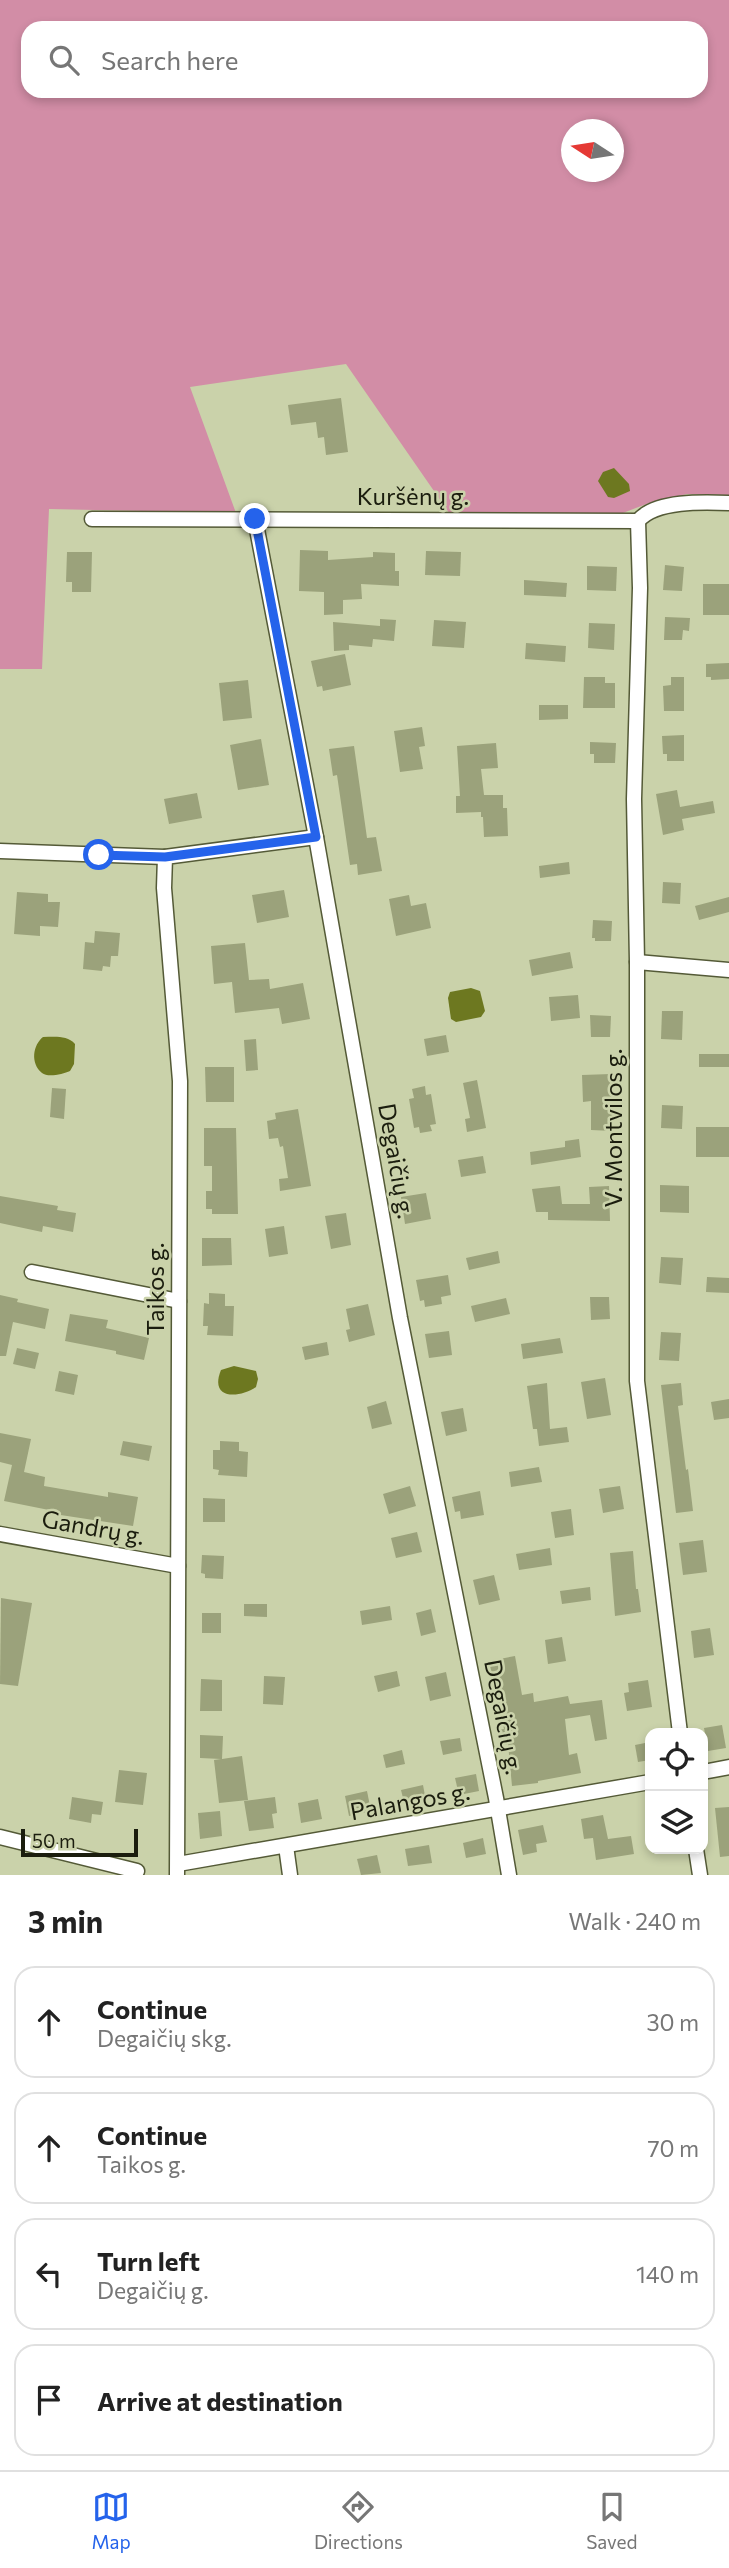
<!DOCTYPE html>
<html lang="en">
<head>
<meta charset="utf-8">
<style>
  body { margin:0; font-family:Commissioner,sans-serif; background:#f6f6f6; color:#222 }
  .controls { position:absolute; right:21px; bottom:21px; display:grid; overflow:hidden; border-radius:14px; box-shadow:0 4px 10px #0003 }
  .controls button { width:63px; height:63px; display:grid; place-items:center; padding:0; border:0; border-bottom:2px solid #e0e0e0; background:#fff; color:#222; font:35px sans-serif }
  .compass { position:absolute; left:561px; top:119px; width:63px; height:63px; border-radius:50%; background:#fff; box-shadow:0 4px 10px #0003; rotate:282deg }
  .scale { position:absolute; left:21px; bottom:18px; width:117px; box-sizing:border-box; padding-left:7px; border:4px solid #1b1d0e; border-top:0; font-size:19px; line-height:24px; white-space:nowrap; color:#1b1d0e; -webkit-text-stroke:5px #cad2aa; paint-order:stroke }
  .stop { position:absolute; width:21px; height:21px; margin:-16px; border:5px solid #2563eb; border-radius:50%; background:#fff }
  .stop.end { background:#2563eb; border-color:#fff; box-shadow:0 2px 7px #0008 }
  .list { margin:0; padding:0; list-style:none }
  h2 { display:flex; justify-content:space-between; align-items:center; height:91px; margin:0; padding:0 28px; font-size:30px }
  h2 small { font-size:23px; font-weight:400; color:#767676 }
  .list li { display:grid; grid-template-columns:46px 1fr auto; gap:21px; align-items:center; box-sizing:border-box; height:112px; margin:0 14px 14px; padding:0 14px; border:2px solid #e0e0e0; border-radius:21px }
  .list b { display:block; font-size:26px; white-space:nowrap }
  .list p { margin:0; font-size:23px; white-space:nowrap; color:#767676 }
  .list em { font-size:23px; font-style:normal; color:#767676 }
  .icon { flex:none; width:38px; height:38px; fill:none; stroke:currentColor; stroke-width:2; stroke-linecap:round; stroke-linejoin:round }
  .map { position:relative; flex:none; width:729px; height:1875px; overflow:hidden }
  .search { position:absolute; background:#fff; box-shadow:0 4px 10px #0003; left:21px; right:21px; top:21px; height:77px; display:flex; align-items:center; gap:18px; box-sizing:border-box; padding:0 24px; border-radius:21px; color:#767676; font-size:26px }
  .sheet { height:595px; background:#fff }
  nav { display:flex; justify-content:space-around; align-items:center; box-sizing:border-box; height:98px; border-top:2px solid #e0e0e0; background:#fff; font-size:19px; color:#767676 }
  nav a { display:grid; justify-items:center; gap:4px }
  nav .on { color:#2563eb }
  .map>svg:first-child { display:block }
</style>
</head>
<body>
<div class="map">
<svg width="729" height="1875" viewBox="0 0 729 1875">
  <rect width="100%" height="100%" fill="#cad2aa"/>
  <path fill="#d28da6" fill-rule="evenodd" d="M0 0H729V495L687 494 649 503 615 516 452 517 346 364 190 387 236 513 49 509 42 669H0ZM28 28H701V91H28ZM572 130H614V172H572Z"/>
  <g fill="#6d7820">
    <polygon points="614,468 629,484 630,491 614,498 608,497 598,481 603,472"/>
    <polygon points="471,988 480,991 485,1011 481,1017 456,1022 451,1019 448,998 450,992"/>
    <path d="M43 1037C55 1037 67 1035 75 1044L74 1064 70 1071C63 1074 48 1078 42 1073 30 1063 33 1045 43 1037Z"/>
    <path d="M234 1366 256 1371 258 1379 256 1387C238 1399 209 1399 221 1370Z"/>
  </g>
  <g fill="#9ba27b">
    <polygon points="341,398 348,452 326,455 324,437 318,438 316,422 291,425 288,405"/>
    <polygon points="300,550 328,551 328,560 373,557 373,552 395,553 395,571 399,571 399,586 361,584 362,599 343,600 343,614 324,615 324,592 299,591"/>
    <polygon points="426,551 461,552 460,576 425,575"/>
    <polygon points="67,552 92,552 91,592 72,592 72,582 66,582"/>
    <polygon points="665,565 684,567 682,591 663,590"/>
    <polygon points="587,566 617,567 616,591 587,590"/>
    <polygon points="524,580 567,583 566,597 524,595"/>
    <rect x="703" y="584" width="26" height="31"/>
    <polygon points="665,617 690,618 689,631 683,630 682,640 664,640"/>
    <polygon points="380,619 396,620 394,641 373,639 372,647 349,645 349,650 334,651 333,622 380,626"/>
    <polygon points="434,620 466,622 464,648 432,646"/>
    <polygon points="589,623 615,624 614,650 588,648"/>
    <polygon points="526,643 566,646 565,662 525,659"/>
    <polygon points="345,654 351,685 323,691 322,686 317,687 311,661"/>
    <polygon points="729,663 729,679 711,680 711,677 706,677 706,664"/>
    <polygon points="584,677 605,677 605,683 615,683 615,708 583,708"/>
    <polygon points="671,677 684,677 684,711 664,711 663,686 671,685"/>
    <polygon points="248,680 252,718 223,721 219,683"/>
    <polygon points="539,705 568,705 568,719 539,720"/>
    <polygon points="422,727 425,746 419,747 423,769 400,772 394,731"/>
    <polygon points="684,735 684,761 667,761 667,754 663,754 662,736"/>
    <polygon points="261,739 269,785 238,790 230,745"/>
    <polygon points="590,742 616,743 615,763 594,763 594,754 590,754"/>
    <polygon points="496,743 498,768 481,769 484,795 503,795 503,808 507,808 508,836 484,837 483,817 481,817 481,812 456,813 456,796 460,796 457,746"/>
    <polygon points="354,746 367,838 376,837 382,871 358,875 357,864 350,865 337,775 333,776 329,749"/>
    <polygon points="677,790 680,807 713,801 715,813 682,819 684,830 663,835 656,794"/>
    <polygon points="197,793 202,818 169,824 164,799"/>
    <polygon points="569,862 570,874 540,878 539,866"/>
    <polygon points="663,882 681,883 680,904 662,903"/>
    <polygon points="284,890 289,917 257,923 252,895"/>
    <polygon points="17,892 48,894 48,902 60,902 58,927 40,926 40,936 14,934"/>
    <polygon points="409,895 411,906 426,903 431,928 396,936 389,899"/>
    <polygon points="729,897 729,912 699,920 695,906"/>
    <polygon points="593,920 612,921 611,941 595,941 595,938 592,938"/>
    <polygon points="95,931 120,933 118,956 111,956 110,967 103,966 102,971 83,969 85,942 94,943"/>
    <polygon points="245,943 249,980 269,979 270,989 303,983 310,1019 282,1024 279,1008 235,1013 232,982 214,984 211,946"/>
    <polygon points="570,952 573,968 532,976 529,960"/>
    <polygon points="578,995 580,1018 551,1021 549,997"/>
    <polygon points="662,1011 683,1011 682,1040 661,1039"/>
    <polygon points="590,1015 611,1016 610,1037 591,1037"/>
    <polygon points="446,1035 449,1052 427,1056 424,1039"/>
    <polygon points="256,1039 258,1070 246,1071 244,1040"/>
    <rect x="699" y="1054" width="30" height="13"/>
    <polygon points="205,1067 234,1067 234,1102 206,1102"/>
    <polygon points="611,1074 613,1131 591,1130 591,1101 583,1102 582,1075"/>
    <polygon points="477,1080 486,1128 467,1132 465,1119 470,1118 463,1083"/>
    <polygon points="425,1086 426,1095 431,1094 436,1124 430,1125 432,1131 420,1133 419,1127 414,1128 409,1099 414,1098 412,1089"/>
    <polygon points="52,1088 66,1089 64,1119 50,1117"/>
    <polygon points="662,1105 683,1106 682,1129 661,1128"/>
    <polygon points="298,1109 311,1186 280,1191 279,1179 288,1178 283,1146 280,1147 278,1138 269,1139 267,1121 276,1119 275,1113"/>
    <rect x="696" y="1127" width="33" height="30"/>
    <polygon points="204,1128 236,1128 238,1214 212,1214 212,1209 206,1209 206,1191 212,1191 212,1166 204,1166"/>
    <polygon points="579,1139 581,1157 531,1165 530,1152 565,1147 565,1141"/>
    <polygon points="483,1156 486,1173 461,1177 458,1160"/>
    <polygon points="660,1185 689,1186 689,1213 660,1212"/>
    <polygon points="560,1186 562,1204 590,1204 589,1187 609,1186 610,1221 548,1220 548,1212 536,1212 532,1189"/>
    <polygon points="426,1193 431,1219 405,1224 401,1197"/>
    <polygon points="0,1196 58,1206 57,1210 76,1213 73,1232 43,1226 42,1232 0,1223"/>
    <polygon points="346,1213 351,1245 331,1249 325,1216"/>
    <polygon points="284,1226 288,1254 269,1257 265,1229"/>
    <polygon points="202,1238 231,1238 232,1265 202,1266"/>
    <polygon points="498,1251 500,1263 469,1270 466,1258"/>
    <polygon points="661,1257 683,1258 681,1285 659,1283"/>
    <polygon points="448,1275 451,1295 441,1297 442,1304 425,1307 424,1300 420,1301 416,1280"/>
    <polygon points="707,1277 729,1278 729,1293 706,1292"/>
    <polygon points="209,1293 225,1294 225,1306 234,1306 233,1336 207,1335 208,1326 203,1326 204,1303 209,1304"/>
    <polygon points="0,1295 18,1299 17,1302 49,1309 45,1329 13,1322 6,1356 0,1356"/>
    <polygon points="590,1297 609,1297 610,1319 591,1320"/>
    <polygon points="506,1298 510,1314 475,1322 471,1306"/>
    <polygon points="368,1304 375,1335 349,1342 346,1330 350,1329 346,1309"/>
    <polygon points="70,1314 108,1320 106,1328 149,1338 144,1360 116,1354 116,1351 65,1341"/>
    <polygon points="449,1331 452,1355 429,1358 425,1334"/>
    <polygon points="661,1332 681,1333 679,1361 659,1360"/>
    <polygon points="560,1338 563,1353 523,1359 521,1344"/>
    <polygon points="327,1342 329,1355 305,1360 302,1347"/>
    <polygon points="17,1348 39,1353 35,1369 13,1364"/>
    <polygon points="59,1371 78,1375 74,1395 55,1391"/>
    <polygon points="605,1378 611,1415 587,1419 581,1382"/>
    <polygon points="547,1383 550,1429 567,1427 569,1442 539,1446 537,1429 533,1429 527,1386"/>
    <polygon points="681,1383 683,1405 678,1406 686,1470 688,1469 693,1511 676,1513 661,1385"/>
    <polygon points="729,1399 729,1418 714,1420 711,1402"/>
    <polygon points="386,1401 392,1424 372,1429 367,1407"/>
    <polygon points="463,1408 467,1431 446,1436 441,1412"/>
    <polygon points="0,1433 31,1439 24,1472 45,1477 44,1486 108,1497 108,1492 138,1497 133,1526 54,1514 54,1511 4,1501 12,1465 0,1462"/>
    <polygon points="123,1441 152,1446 149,1461 120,1455"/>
    <polygon points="220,1441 239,1442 239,1451 248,1452 247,1477 218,1475 219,1470 213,1469 213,1450 220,1450"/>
    <polygon points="539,1467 542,1482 511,1487 509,1472"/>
    <polygon points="410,1486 416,1506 389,1514 383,1494"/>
    <polygon points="620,1486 624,1509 603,1513 599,1489"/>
    <polygon points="480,1491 484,1515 461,1519 460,1511 455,1512 452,1497"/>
    <polygon points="203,1498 225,1499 225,1522 203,1522"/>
    <polygon points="571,1509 574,1535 555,1538 551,1512"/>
    <polygon points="417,1532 422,1552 396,1558 391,1538"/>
    <polygon points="703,1540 707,1572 683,1575 679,1543"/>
    <polygon points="550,1548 552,1565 519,1570 516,1554"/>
    <polygon points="633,1551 636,1589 638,1589 641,1612 615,1616 610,1553"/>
    <polygon points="202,1555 224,1556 223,1579 205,1578 205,1574 201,1573"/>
    <polygon points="494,1575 500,1600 479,1605 473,1580"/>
    <polygon points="590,1587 591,1600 562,1604 560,1591"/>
    <polygon points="1,1598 32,1603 18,1686 0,1684"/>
    <polygon points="244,1604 267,1604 267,1617 244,1616"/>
    <polygon points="390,1606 392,1620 362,1625 360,1611"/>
    <polygon points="431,1609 436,1632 421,1636 416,1613"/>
    <rect x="202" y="1613" width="19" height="20"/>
    <polygon points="710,1628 714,1655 694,1658 691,1631"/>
    <polygon points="562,1637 566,1661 548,1664 545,1640"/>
    <polygon points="515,1656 522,1695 533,1693 534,1702 568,1696 570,1704 602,1700 607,1739 595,1741 590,1715 565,1719 569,1755 577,1753 581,1773 538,1781 538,1783 512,1786 508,1744 500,1746 497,1730 504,1729 489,1661"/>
    <polygon points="397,1671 400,1686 378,1692 374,1676"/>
    <polygon points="446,1672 451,1696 430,1701 425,1677"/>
    <polygon points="264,1676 285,1677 283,1705 263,1704"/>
    <polygon points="201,1679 222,1680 222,1711 200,1711"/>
    <polygon points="648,1680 652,1707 627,1711 624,1693 629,1692 628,1683"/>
    <polygon points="722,1725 726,1748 708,1751 704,1728"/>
    <polygon points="200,1735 223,1736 222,1759 242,1756 248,1800 219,1803 214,1760 221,1759 200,1758"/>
    <polygon points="460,1738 462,1751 443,1755 440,1741"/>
    <polygon points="650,1742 650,1760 638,1762 635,1745"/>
    <polygon points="402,1750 405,1764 386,1768 383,1755"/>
    <polygon points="119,1770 147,1773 143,1805 115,1802"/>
    <polygon points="476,1774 479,1791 459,1795 455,1778"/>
    <polygon points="423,1785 426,1801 405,1806 401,1790"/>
    <polygon points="367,1791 371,1811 349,1816 345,1796"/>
    <polygon points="72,1797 103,1802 101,1815 92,1814 91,1823 69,1819"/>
    <polygon points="275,1797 277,1813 272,1814 274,1828 249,1831 244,1801"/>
    <polygon points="318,1799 322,1819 301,1823 298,1803"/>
    <polygon points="729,1807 729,1856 720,1857 715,1808"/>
    <polygon points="220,1811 222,1836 200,1839 198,1813"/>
    <polygon points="603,1815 608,1839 631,1836 634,1854 596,1860 593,1838 584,1839 581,1819"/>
    <polygon points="543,1825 547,1842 536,1844 537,1852 523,1855 518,1830"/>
    <polygon points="483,1838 486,1854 466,1858 463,1843"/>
    <polygon points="429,1845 432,1863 408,1866 405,1849"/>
    <polygon points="377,1855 381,1873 361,1875 357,1859"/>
  </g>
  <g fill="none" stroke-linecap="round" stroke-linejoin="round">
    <g stroke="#545a37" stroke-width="17">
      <g id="minor">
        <path d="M92 519 638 521C655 500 704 502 729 503"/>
        <polyline points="255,519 316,837 400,1318 496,1798 509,1875"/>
        <polyline points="638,521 640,588 634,799 637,962 637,1381 680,1733"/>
        <polyline points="0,851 165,857"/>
        <polyline points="637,962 729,970"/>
        <polyline points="32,1272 179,1301"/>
        <polyline points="0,1534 178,1566"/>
        <polyline points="703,1772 729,1767"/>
        <polyline points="0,1837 137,1871"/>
        <polyline points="286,1846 290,1875"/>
        <polyline points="696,1849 700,1875"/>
        <polyline points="178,1864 650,1782"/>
        <polyline points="177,1875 180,1081 164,888 165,857 316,837"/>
      </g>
    </g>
    <use href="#minor" stroke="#fff" stroke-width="14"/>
  </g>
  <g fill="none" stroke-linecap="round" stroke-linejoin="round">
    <polyline stroke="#2563eb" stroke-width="9" points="99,855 165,857 316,837 255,519"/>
  </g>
  <g text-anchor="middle" stroke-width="5" stroke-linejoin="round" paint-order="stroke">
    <g font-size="24" fill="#1b1d0e" stroke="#cad2aa">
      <text x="413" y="505">Kuršėnų g.</text>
      <text transform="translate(614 1128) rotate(-90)" y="8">V. Montvilos g.</text>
      <text transform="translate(396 1161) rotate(80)" y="8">Degaičių g.</text>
      <text transform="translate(156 1289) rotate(-90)" y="8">Taikos g.</text>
      <text transform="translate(93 1528) rotate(10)" y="8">Gandrų g.</text>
      <text transform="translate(503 1717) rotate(79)" y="8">Degaičių g.</text>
      <text transform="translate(410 1802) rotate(-10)" y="8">Palangos g.</text>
    </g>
  </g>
</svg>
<div class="controls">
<button><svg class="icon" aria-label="locate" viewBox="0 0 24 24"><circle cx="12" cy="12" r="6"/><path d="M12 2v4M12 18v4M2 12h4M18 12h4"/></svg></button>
<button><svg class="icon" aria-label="layers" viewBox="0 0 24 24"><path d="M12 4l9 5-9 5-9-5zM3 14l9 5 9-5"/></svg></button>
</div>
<svg class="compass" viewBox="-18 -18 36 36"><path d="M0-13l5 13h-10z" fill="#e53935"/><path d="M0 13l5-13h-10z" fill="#767676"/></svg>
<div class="scale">50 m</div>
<div class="stop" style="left:99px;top:855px"></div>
<div class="stop end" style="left:255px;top:519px"></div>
<div class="search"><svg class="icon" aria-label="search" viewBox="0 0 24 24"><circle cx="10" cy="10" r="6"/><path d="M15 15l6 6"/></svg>Search here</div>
</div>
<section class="sheet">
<h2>3 min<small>Walk · 240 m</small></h2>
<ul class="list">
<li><svg class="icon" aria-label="ahead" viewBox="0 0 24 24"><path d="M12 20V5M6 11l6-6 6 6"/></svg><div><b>Continue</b><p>Degaičių skg.</p></div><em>30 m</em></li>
<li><svg class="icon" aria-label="ahead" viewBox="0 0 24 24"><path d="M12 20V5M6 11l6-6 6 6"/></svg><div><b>Continue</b><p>Taikos g.</p></div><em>70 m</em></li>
<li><svg class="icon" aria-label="left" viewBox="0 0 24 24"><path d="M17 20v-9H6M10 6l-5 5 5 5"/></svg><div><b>Turn left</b><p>Degaičių g.</p></div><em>140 m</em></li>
<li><svg class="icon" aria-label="arrive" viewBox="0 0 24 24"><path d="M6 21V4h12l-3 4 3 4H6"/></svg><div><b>Arrive at destination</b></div></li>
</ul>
</section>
<nav>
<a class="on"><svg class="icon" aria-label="map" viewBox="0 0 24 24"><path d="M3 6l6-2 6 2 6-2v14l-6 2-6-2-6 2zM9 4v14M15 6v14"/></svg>Map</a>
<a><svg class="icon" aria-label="directions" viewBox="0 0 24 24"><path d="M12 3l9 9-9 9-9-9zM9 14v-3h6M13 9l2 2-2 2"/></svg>Directions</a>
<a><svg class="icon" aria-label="saved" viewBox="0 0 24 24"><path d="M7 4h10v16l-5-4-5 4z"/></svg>Saved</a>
</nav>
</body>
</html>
